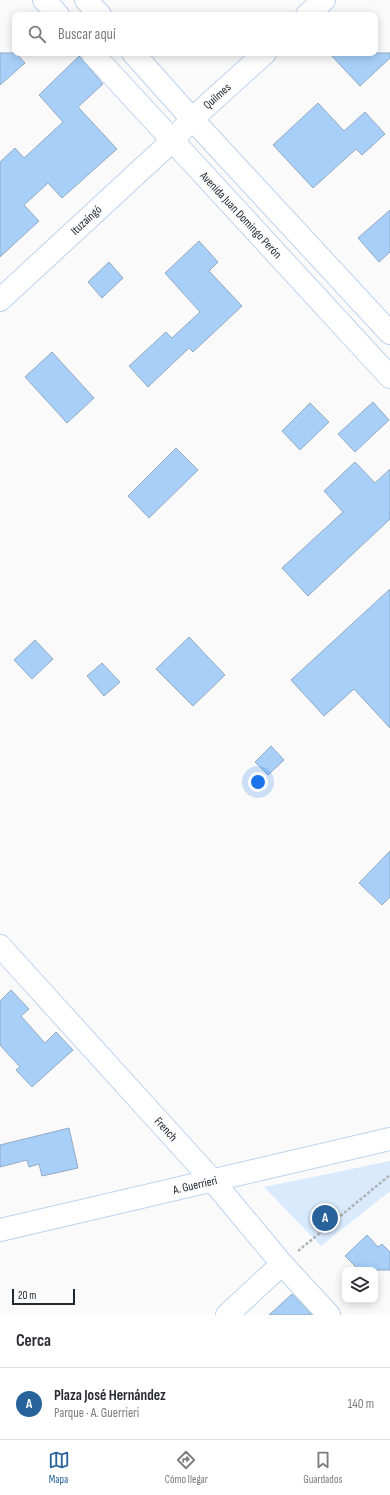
<!DOCTYPE html>
<html lang="es">
<head>
<meta charset="utf-8">
<style>
  body { margin:0; font-family:"Sofia Sans Condensed",sans-serif; background:#f2f2f3; color:#2b2b33 }
  .controls { position:absolute; right:12px; bottom:12px; display:grid; overflow:hidden; border-radius:8px; box-shadow:0 2px 10px #0003 }
  .controls button { width:36px; height:36px; display:grid; place-items:center; padding:0; border:0; border-bottom:1px solid #e1e1e2; background:#fff; color:#2b2b33; font:20px sans-serif }
  .scale { position:absolute; left:12px; bottom:10px; width:63px; box-sizing:border-box; padding-left:4px; border:2px solid #202a33; border-top:0; font-size:11px; line-height:14px; white-space:nowrap; color:#202a33; -webkit-text-stroke:3px #fafafa; paint-order:stroke }
  .you { position:absolute; left:258px; top:782px; width:14px; height:14px; margin:-10px; border:3px solid #fff; border-radius:50%; background:#1a73e8; box-shadow:0 0 0 6px #1a73e833 }
  .badge { display:grid; place-items:center; width:26px; height:26px; border-radius:50%; background:#27639a; color:#fff; font-size:13px; font-weight:700 }
  .pin { position:absolute; translate:-50% -50%; border:2px solid #fff; box-shadow:0 1px 4px #0006 }
  .list { margin:0; padding:0; list-style:none }
  h2 { display:flex; justify-content:space-between; align-items:center; height:52px; margin:0; padding:0 16px; font-size:17px }
  h2 small { font-size:13px; font-weight:400; color:#7c7c81 }
  .list li { display:grid; grid-template-columns:26px 1fr auto; gap:12px; align-items:center; box-sizing:border-box; height:72px; padding:0 16px; border-top:1px solid #e1e1e2 }
  .list b { display:block; font-size:15px; white-space:nowrap }
  .list p { margin:0; font-size:13px; white-space:nowrap; color:#7c7c81 }
  .list em { font-size:13px; font-style:normal; color:#7c7c81 }
  .icon { flex:none; width:22px; height:22px; fill:none; stroke:currentColor; stroke-width:2; stroke-linecap:round; stroke-linejoin:round }
  .map { position:relative; flex:none; width:390px; height:1315px; overflow:hidden }
  .search { position:absolute; background:#fff; box-shadow:0 2px 10px #0003; left:12px; right:12px; top:12px; height:44px; display:flex; align-items:center; gap:10px; box-sizing:border-box; padding:0 14px; border-radius:8px; color:#7c7c81; font-size:15px }
  .sheet { height:124px; background:#fff }
  nav { display:flex; justify-content:space-around; align-items:center; box-sizing:border-box; height:56px; border-top:1px solid #e1e1e2; background:#fff; font-size:11px; color:#7c7c81 }
  nav a { display:grid; justify-items:center; gap:2px }
  nav .on { color:#27639a }
  .map>svg:first-child { display:block }
</style>
</head>
<body>
<div class="map">
<svg width="390" height="1315" viewBox="0 0 390 1315">
  <rect width="100%" height="100%" fill="#fafafa"/>
  <polygon fill="#d9eafd" points="390,1161 390,1191 321,1246 264,1187"/>
  <g fill="#a7cff8" stroke="#92aac3">
    <polygon points="0,53 16,53 25,63 0,85"/>
    <polygon points="329,53 390,53 390,58 360,86"/>
    <polygon points="79,56 103,84 78,107 117,149 62,198 48,183 24,205 39,221 0,257 0,162 15,148 24,158 63,122 39,95"/>
    <polygon points="318,103 344,131 365,112 385,134 362,155 356,149 313,188 273,145"/>
    <polygon points="390,210 390,252 379,262 358,238"/>
    <polygon points="199,241 218,262 209,271 242,306 193,352 189,348 148,387 129,366 166,332 172,338 200,312 165,273"/>
    <polygon points="109,262 123,278 102,298 88,282"/>
    <polygon points="52,352 94,398 67,423 25,377"/>
    <polygon points="373,402 389,420 355,452 338,434"/>
    <polygon points="310,403 329,422 300,450 282,431"/>
    <polygon points="176,448 198,470 149,518 128,496"/>
    <polygon points="355,462 375,483 390,469 390,519 308,596 282,568 343,512 324,491"/>
    <polygon points="390,589 390,728 354,689 324,716 291,680"/>
    <polygon points="189,637 225,675 193,706 156,669"/>
    <polygon points="35,640 53,659 32,679 14,660"/>
    <polygon points="102,663 120,682 104,696 87,676"/>
    <polygon points="271,746 284,760 268,775 255,762"/>
    <polygon points="390,851 390,897 382,905 359,883"/>
    <polygon points="11,990 29,1009 21,1016 45,1043 56,1032 73,1050 32,1087 16,1070 20,1067 0,1045 0,1001"/>
    <polygon points="69,1128 78,1168 42,1176 39,1164 29,1167 27,1160 0,1167 0,1145"/>
    <polygon points="367,1235 378,1247 382,1244 390,1252 390,1270 359,1270 345,1256"/>
    <polygon points="292,1294 312,1315 269,1315"/>
  </g>
  <g fill="none" stroke-linecap="round" stroke-linejoin="round">
    <g stroke="#bbd4ee" stroke-width="24">
      <g id="minor">
        <polyline points="307,15 324,0"/>
        <polyline points="0,300 172,141 192,119 265,53"/>
        <polyline points="0,946 213,1181 282,1264 329,1315"/>
        <polyline points="0,1230 390,1139"/>
        <polyline points="227,1315 282,1264"/>
      </g>
    </g>
    <g stroke="#bbd4ee" stroke-width="24">
      <g id="major">
        <polyline points="44,0 58,15"/>
        <polyline points="86,0 100,15"/>
        <polyline points="92,53 390,377"/>
        <polyline points="133,53 192,119 390,333"/>
      </g>
    </g>
    <polyline stroke="#afb2b5" stroke-width="2.5" stroke-dasharray="3 2" stroke-linecap="butt" points="298,1251 390,1175"/>
    <use href="#minor" stroke="#fff" stroke-width="22"/>
    <use href="#major" stroke="#fff" stroke-width="22"/>
  </g>
  <g text-anchor="middle" stroke-width="3" stroke-linejoin="round" paint-order="stroke">
    <g font-size="12" fill="#202a33" stroke="#fafafa">
      <text transform="translate(217 96) rotate(-42)" y="4">Quilmes</text>
      <text transform="translate(241 215) rotate(47)" y="4">Avenida Juan Domingo Perón</text>
      <text transform="translate(86 220) rotate(-43)" y="4">Ituzaingó</text>
      <text transform="translate(166 1129) rotate(48)" y="4">French</text>
      <text transform="translate(195 1185) rotate(-13)" y="4">A. Guerrieri</text>
    </g>
  </g>
</svg>
<div class="controls">
<button><svg class="icon" aria-label="layers" viewBox="0 0 24 24"><path d="M12 4l9 5-9 5-9-5zM3 14l9 5 9-5"/></svg></button>
</div>
<div class="scale">20 m</div>
<div class="you"></div>
<div class="pin badge" style="left:325px;top:1218px">A</div>
<div class="search"><svg class="icon" aria-label="search" viewBox="0 0 24 24"><circle cx="10" cy="10" r="6"/><path d="M15 15l6 6"/></svg>Buscar aquí</div>
</div>
<section class="sheet">
<h2>Cerca<small></small></h2>
<ul class="list">
<li><span class="badge">A</span><div><b>Plaza José Hernández</b><p>Parque · A. Guerrieri</p></div><em>140 m</em></li>
</ul>
</section>
<nav>
<a class="on"><svg class="icon" aria-label="map" viewBox="0 0 24 24"><path d="M3 6l6-2 6 2 6-2v14l-6 2-6-2-6 2zM9 4v14M15 6v14"/></svg>Mapa</a>
<a><svg class="icon" aria-label="directions" viewBox="0 0 24 24"><path d="M12 3l9 9-9 9-9-9zM9 14v-3h6M13 9l2 2-2 2"/></svg>Cómo llegar</a>
<a><svg class="icon" aria-label="saved" viewBox="0 0 24 24"><path d="M7 4h10v16l-5-4-5 4z"/></svg>Guardados</a>
</nav>
</body>
</html>
